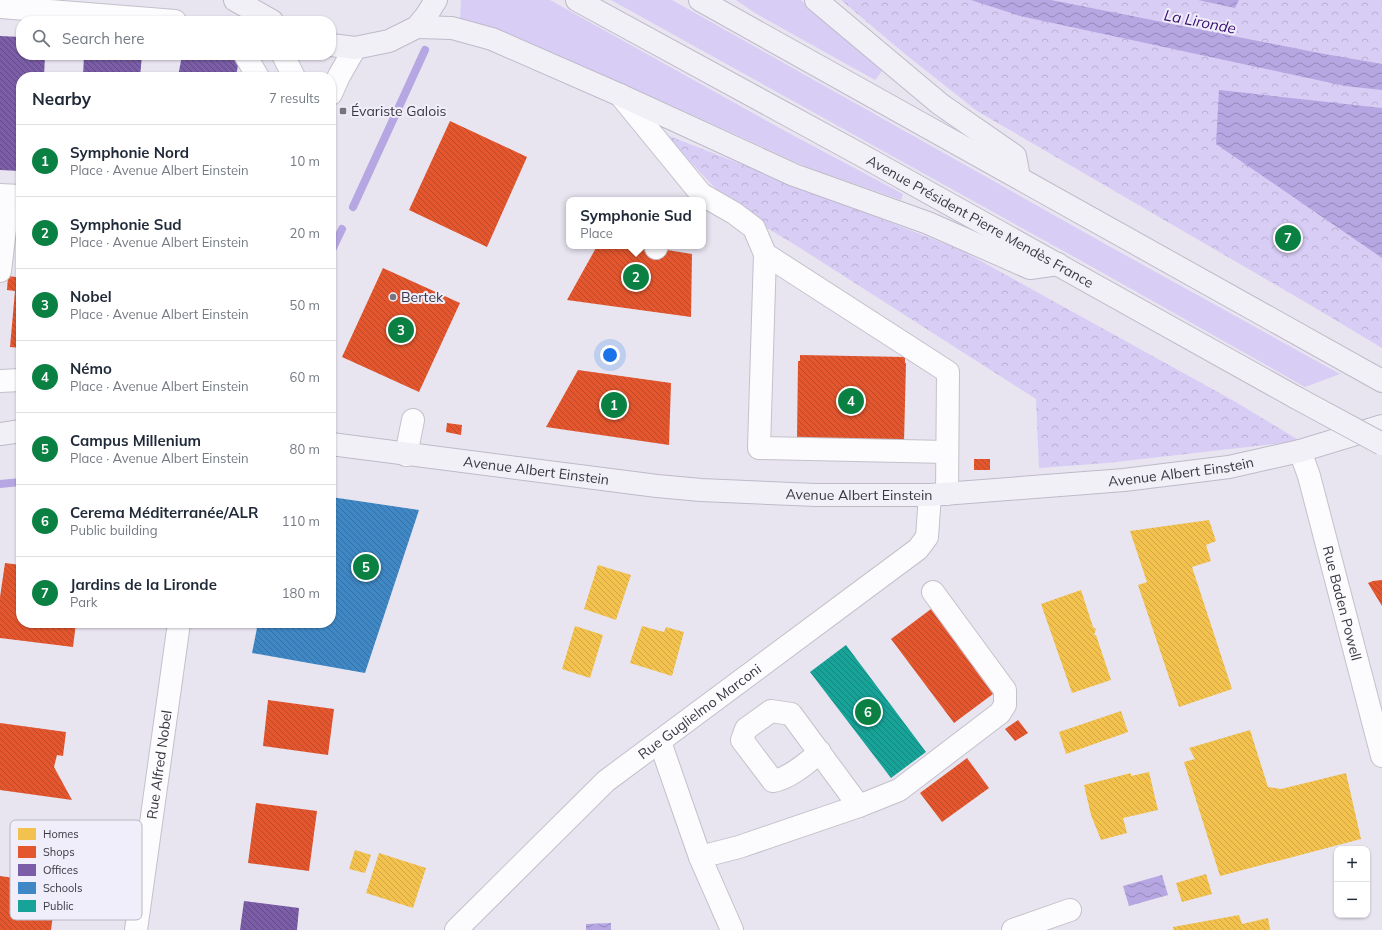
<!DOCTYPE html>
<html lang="en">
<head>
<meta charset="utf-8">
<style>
  body { margin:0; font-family:Mulish,sans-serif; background:#f6f6f7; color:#1f2937 }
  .controls { position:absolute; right:12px; bottom:12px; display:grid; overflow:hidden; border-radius:8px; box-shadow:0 1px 3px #0004 }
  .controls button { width:36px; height:36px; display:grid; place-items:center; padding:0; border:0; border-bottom:1px solid #e0e1e3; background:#fff; color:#1f2937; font:20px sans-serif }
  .you { position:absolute; left:610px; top:355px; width:14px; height:14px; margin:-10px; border:3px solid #fff; border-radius:50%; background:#1a73e8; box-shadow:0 0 0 6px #1a73e833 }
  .badge { display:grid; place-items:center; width:26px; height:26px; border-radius:50%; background:#0b8043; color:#fff; font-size:13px; font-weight:700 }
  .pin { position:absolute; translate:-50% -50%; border:2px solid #fff; box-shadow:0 1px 4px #0006 }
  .popup { position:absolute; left:566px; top:197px; width:140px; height:52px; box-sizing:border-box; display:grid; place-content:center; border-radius:8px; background:#fff; filter:drop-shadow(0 1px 3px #0005); font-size:13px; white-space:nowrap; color:#747a83 }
  .popup b { font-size:15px; color:#1f2937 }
  .popup::after { content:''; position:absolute; left:50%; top:100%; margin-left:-8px; border:8px solid transparent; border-top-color:#fff }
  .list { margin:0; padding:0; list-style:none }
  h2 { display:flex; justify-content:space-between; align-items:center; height:52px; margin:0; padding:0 16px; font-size:17px }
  h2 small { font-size:13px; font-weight:400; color:#747a83 }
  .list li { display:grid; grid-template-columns:26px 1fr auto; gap:12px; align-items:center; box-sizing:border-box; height:72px; padding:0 16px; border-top:1px solid #e0e1e3 }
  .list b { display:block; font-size:15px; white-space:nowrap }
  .list p { margin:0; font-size:13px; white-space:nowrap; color:#747a83 }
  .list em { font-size:13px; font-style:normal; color:#747a83 }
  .icon { flex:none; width:22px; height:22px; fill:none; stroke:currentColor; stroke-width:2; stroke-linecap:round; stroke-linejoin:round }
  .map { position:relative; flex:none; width:1382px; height:930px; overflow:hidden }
  .search { position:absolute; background:#fff; box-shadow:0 1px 3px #0004; left:16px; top:16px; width:320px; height:44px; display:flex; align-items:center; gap:10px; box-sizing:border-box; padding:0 14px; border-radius:16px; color:#747a83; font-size:15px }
  .panel { position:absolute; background:#fff; box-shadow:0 1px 3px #0004; left:16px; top:72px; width:320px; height:556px; border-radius:16px }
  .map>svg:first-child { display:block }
</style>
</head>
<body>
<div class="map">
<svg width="1382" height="930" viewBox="0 0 1382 930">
  <defs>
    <pattern id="forest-crowns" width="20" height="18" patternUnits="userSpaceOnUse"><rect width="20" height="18" fill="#d8cdf5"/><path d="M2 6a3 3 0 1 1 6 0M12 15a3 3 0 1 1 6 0" fill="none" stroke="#bab1d3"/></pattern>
    <pattern id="water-waves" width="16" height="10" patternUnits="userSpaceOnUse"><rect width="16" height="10" fill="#b6a6e2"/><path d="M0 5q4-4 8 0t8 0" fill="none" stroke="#9588b9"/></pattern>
    <pattern id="homes-back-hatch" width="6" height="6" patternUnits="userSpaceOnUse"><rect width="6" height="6" fill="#f2c14e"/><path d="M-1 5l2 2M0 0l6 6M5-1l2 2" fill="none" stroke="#d0a645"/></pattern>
    <pattern id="shops-back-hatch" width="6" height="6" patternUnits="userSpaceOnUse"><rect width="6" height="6" fill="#e4572e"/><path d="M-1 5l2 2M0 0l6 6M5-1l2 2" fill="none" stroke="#ba4929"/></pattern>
    <pattern id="offices-back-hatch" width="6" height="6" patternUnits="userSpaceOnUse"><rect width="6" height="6" fill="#7b5ea7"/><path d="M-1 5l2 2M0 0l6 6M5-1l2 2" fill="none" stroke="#604a82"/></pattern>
    <pattern id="schools-back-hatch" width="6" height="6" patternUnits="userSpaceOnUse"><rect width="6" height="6" fill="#3f88c5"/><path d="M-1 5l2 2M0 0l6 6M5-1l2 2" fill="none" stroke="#3670a1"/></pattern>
    <pattern id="public-back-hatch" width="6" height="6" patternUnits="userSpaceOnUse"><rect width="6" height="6" fill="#17a398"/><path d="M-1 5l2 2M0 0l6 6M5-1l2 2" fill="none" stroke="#16867d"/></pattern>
  </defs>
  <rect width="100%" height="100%" fill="#e8e5f1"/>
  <g fill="#d8cdf5">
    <polygon points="461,0 550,0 785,131 903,194 901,200 809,168 635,89 470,21 460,21"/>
    <polygon points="611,0 672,0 1107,245 1340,374 1305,387 1096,269"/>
    <polygon points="736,0 801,0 882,71 875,80 755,13"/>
  </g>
  <g fill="url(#forest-crowns)">
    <polygon points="841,0 1382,0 1382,348 1312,306 977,111 905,54"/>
    <polygon points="664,134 961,250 1234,401 1300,441 1107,463 1039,468 1036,399 797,246 734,208"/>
  </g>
  <g fill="url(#water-waves)">
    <polygon points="971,0 1051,0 1319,53 1382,64 1382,90 1345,86 1020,16"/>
    <polygon points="1198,0 1239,0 1235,8"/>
    <polygon points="1219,90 1382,108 1382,258 1216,144"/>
    <polygon points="1162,875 1168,895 1129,906 1123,886"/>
    <polygon points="611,923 611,930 586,930 586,924"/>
  </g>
  <g fill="url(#homes-back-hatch)">
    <polygon points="1209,520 1216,541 1206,545 1211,561 1192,567 1232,689 1179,707 1138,585 1147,582 1130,531"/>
    <polygon points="598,565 631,575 616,620 584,609"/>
    <polygon points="1081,590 1093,627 1096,629 1094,635 1096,635 1111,680 1072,693 1041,604"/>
    <polygon points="575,626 603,635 590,678 562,669"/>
    <polygon points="642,626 664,632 666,627 684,632 672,676 630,663"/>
    <polygon points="1121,711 1128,732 1066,754 1059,732"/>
    <polygon points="1250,730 1268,787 1281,789 1346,773 1361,839 1220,876 1184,762 1195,759 1189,748"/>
    <polygon points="1149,772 1158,810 1123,818 1127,833 1101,840 1091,815 1084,785 1131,773 1131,776"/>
    <polygon points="355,850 371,855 365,873 349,869"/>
    <polygon points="379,853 426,868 413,908 366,893"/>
    <polygon points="1206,874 1212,894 1182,902 1176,883"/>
    <polygon points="1239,915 1242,924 1268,918 1270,930 1174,930 1173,927"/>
  </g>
  <g fill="url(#shops-back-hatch)">
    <polygon points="450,121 527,157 487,247 409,210"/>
    <polygon points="20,229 21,229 21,348 10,347 15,291 7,290 8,276 16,277"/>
    <polygon points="597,246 642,246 692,254 691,317 567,300"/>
    <polygon points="383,268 460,303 419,392 342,357"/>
    <polygon points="800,355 905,357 905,363 906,363 904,442 797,439 798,361 800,361"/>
    <polygon points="578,370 671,383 669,445 546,427"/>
    <polygon points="447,423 462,425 461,435 446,432"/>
    <rect x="974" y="459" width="16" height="11"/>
    <polygon points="5,563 21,565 21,623 76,623 73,647 0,638 0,597"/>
    <polygon points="1382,580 1382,606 1368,583 1373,581"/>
    <polygon points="931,609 993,694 954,723 891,639"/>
    <polygon points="268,700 334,709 328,755 263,746"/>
    <polygon points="1018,720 1028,733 1015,741 1005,729"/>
    <polygon points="0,723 66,732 63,756 57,755 54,767 72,800 0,790"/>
    <polygon points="967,758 989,788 942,822 920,793"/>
    <polygon points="256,803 317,811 309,871 248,863"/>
    <polygon points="14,871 58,878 51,930 0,930 0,876 14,878"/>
  </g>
  <g fill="url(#offices-back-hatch)">
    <polygon points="0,36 21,37 21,55 45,55 44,77 21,77 21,171 0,170"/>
    <polygon points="84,55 142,55 140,77 83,77"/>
    <polygon points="182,55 212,55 239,59 236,77 178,77"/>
    <polygon points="244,901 299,908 297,930 240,930"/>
  </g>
  <polygon fill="url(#schools-back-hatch)" points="331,497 419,510 365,673 252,653 258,623 331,623"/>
  <polygon fill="url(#public-back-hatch)" points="846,645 926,752 891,778 810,672"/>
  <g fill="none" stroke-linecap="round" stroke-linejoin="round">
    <g stroke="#b6a6e2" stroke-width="8">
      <polyline points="353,207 425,50"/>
      <polyline points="331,252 342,229"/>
      <polyline points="0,484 21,482"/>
    </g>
    <g stroke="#c3c1ca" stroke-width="24">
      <g id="minor">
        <polyline points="0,7 175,21"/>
        <polyline points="245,55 258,77"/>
        <polyline points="283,55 294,77"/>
        <polyline points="331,94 339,76 355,48"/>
        <polyline points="620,95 701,194 734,213 754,228 765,254 759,448 947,452"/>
        <polyline points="0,195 21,196"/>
        <polyline points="656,248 657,246"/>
        <polyline points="765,254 948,372 947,494"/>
        <polyline points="0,271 7,213"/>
        <polyline points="0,381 21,380"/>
        <path id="s1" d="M1300 451 1309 476 1382 756"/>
        <polyline points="406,455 413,420"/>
        <polyline points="660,742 700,857 732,930"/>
        <path d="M820 752C808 762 789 779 773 781L742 740 746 729 771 711 791 714 859 806"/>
        <polyline points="700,857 739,847 859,806 899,790 1000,713 1005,705 1005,690 933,592"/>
        <path id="s2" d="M136 930 179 623"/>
        <path id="s3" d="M456 930 606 781 918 549 927 537 930 495"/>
        <polyline points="1013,930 1070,910"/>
      </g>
    </g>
    <g stroke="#bebac9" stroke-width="24">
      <g id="major">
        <polyline points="235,0 272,21"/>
        <path id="s4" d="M577 0 863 156 1295 397"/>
        <polyline points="700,0 1382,381"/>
        <polyline points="816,0 940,104 1015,156 1019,177"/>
        <polyline points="417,27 452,28 492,39 620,95 794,175 928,223 1030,268 1058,264"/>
        <polyline points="331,45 355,48 389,41 417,27 426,16 436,0"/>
        <polyline points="0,434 21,431"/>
        <path id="s5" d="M331 444 657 486 701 490 816 495H930L1124 480 1229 467 1300 451 1382 426"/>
      </g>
    </g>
    <use href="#minor" stroke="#fcfbfd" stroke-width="22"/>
    <use href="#major" stroke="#f2f0f7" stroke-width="22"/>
    <g stroke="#bebac9" stroke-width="24" stroke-linecap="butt">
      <polyline id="major-bridge" points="1295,397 1382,444"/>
    </g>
    <use href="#major-bridge" stroke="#f2f0f7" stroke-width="22"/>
  </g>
  <g fill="#76747e" stroke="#f1eefc" stroke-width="1.5">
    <rect x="339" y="107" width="8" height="8" rx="2"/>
    <circle cx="393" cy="297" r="4"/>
  </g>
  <g text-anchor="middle" stroke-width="4" stroke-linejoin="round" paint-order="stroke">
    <g font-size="14" fill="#393740" stroke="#f1eefc" text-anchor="start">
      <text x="351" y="116">Évariste Galois</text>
      <text x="401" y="302">Bertek</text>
    </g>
    <g font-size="14" fill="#393740" stroke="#f1eefc">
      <text dy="5" stroke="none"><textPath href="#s4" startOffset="460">Avenue Président Pierre Mendès France</textPath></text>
      <text dy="5" stroke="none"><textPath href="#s5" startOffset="207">Avenue Albert Einstein</textPath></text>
      <text dy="5" stroke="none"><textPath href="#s5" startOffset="854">Avenue Albert Einstein</textPath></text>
      <text dy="5" stroke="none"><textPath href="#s5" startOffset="531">Avenue Albert Einstein</textPath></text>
      <text dy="5" stroke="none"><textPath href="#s1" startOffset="158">Rue Baden Powell</textPath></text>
      <text dy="5" stroke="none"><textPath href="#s3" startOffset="328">Rue Guglielmo Marconi</textPath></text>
      <text dy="5" stroke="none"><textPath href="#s2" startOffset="167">Rue Alfred Nobel</textPath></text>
    </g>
    <g font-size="15" font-style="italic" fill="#380e6f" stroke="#f1eefc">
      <text transform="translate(1200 22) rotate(11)" y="5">La Lironde</text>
    </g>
  </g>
  <rect x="10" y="820" width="132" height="100" rx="6" fill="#f1eefc" stroke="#bab7c4" stroke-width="1"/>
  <rect x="18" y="828" width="18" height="12" fill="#f2c14e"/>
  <rect x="18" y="846" width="18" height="12" fill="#e4572e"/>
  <rect x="18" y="864" width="18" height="12" fill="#7b5ea7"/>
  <rect x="18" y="882" width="18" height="12" fill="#3f88c5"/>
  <rect x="18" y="900" width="18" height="12" fill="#17a398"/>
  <g font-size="11" fill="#393740">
    <text x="43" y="838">Homes</text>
    <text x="43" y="856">Shops</text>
    <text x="43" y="874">Offices</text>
    <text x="43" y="892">Schools</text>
    <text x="43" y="910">Public</text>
  </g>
</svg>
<div class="controls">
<button>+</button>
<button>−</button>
</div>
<div class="you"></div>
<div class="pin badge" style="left:614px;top:405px">1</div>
<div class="pin badge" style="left:636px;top:277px">2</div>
<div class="popup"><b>Symphonie Sud</b>Place</div>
<div class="pin badge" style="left:401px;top:330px">3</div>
<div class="pin badge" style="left:851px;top:401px">4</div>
<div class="pin badge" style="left:366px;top:567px">5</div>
<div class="pin badge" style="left:868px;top:712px">6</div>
<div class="pin badge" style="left:1288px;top:238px">7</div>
<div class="search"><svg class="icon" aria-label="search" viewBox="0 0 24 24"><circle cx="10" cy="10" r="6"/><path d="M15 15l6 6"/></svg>Search here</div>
<section class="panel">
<h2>Nearby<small>7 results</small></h2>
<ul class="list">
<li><span class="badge">1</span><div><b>Symphonie Nord</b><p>Place · Avenue Albert Einstein</p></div><em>10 m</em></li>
<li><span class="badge">2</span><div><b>Symphonie Sud</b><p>Place · Avenue Albert Einstein</p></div><em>20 m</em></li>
<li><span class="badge">3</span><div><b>Nobel</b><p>Place · Avenue Albert Einstein</p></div><em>50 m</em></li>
<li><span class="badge">4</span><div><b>Némo</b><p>Place · Avenue Albert Einstein</p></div><em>60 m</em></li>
<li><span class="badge">5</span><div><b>Campus Millenium</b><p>Place · Avenue Albert Einstein</p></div><em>80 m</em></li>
<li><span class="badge">6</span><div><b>Cerema Méditerranée/ALR</b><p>Public building</p></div><em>110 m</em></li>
<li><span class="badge">7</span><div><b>Jardins de la Lironde</b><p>Park</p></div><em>180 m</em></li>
</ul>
</section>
</div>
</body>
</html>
